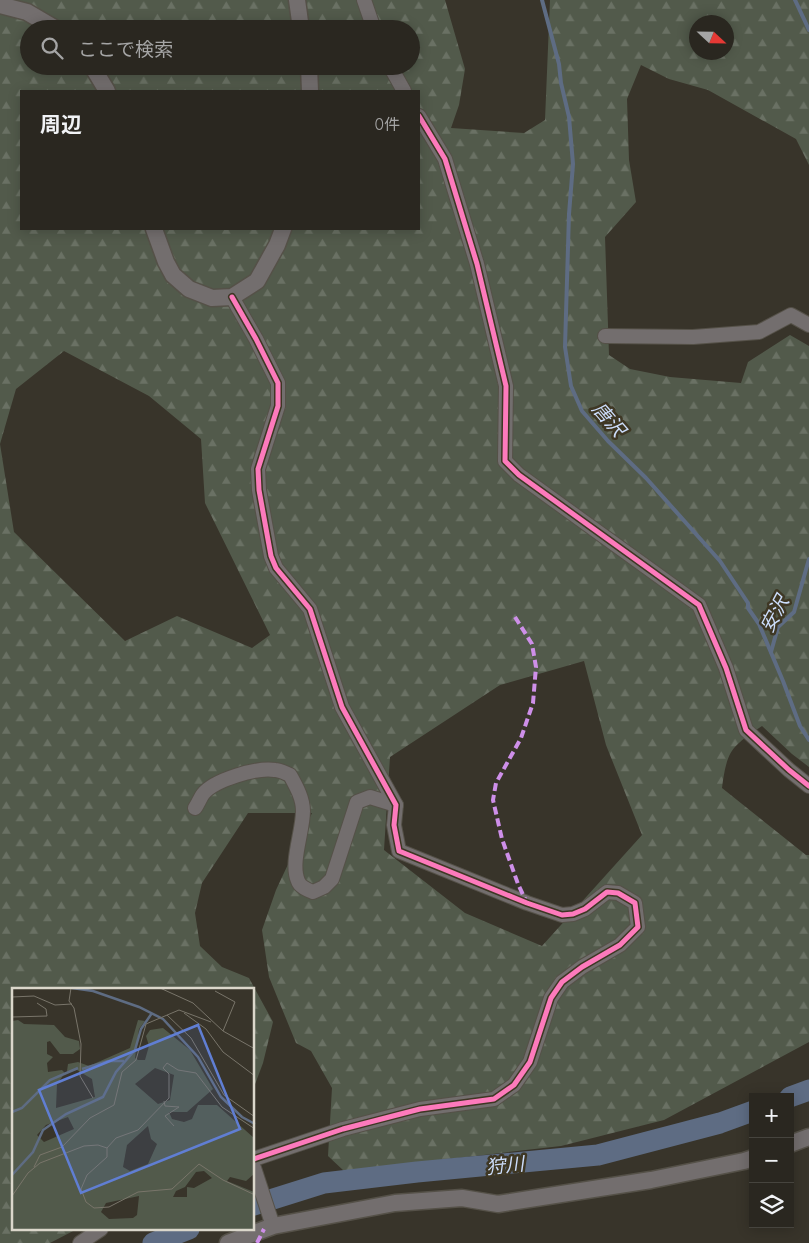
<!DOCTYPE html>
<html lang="ja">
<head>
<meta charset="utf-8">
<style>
	body { margin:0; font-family:Quicksand,"Noto Sans JP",sans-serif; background:#322f29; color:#f1f3f6 }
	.controls { position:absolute; right:15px; bottom:15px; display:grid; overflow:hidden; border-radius:0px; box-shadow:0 2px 12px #0003 }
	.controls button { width:45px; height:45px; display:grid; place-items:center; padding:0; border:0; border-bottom:1px solid #46443e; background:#2a2720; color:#f1f3f6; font:25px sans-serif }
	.compass { position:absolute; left:689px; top:15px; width:45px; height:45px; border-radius:50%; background:#2a2720; box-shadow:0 2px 12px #0003; rotate:112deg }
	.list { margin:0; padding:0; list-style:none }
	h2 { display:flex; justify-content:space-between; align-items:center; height:65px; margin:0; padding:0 20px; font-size:21px }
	h2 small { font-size:16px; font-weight:400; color:#a5a5a5 }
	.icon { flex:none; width:28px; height:28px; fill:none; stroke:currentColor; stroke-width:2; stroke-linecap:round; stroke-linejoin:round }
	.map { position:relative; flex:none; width:809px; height:1243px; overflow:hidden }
	.search { position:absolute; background:#2a2720; box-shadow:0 2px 12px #0003; left:20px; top:20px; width:400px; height:55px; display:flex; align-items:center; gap:12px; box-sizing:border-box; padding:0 18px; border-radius:28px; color:#a5a5a5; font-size:19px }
	.panel { position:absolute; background:#2a2720; box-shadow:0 2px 12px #0003; left:20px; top:90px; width:400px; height:140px; border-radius:0px }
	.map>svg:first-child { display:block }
</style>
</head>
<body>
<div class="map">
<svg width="809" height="1243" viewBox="0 0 809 1243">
	<defs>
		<pattern id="forest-firs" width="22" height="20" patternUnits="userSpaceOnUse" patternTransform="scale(1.25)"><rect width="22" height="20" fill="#525a4b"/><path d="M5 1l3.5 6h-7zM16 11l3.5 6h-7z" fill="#6a7164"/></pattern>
	</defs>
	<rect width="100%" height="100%" fill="#38342a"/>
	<!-- forest -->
	<path fill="url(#forest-firs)" fill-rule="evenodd" d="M0,0h445l20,69 -6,36 -8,23 73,5 21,-13 5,-120h259v165l-13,-26 -88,-49 -39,-11 -28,-14 -14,34 2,61 7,42 -31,35 4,118 21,14 40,8 71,6 7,-21 42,-27 19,11v421l-17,-13 -30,-28c-31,21 -35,24 -40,62l84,67h3v187l-145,78 -103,26 -217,25 -16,-15 4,-68 -21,-37 -15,-8 -27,-66 -7,-47 14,-40 36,-77h-64l-46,70 -7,30 5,33 22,21 27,11 24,44 -10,41 -9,24v-98h-240v240h63l-27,14h-50zM696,22h30v30h-30zM29,29h382v37h-382zM21,91h398v138h-398zM64,351l85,45 52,43 4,64 65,132 -18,13 -75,-32 -52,25 -111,-109 -14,-88 16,-55zM584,661l22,84 36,90 -100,111 -77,-33 -81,-63 6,-93 110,-72z"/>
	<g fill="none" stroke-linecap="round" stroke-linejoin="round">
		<!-- stream -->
		<g stroke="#5e6c83" stroke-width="4">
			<polyline points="542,0 559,64 561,83 569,117 573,164 569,214 565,347 571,386 582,411 608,441 646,478 720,561 748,603 748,608 759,624 783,681 800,726 809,740"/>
			<polyline points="795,0 809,30"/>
			<polyline points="771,652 778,627 794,612 809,559"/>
		</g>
		<!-- river -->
		<g stroke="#5e6c83" stroke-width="21">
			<polyline points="790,1097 809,1090"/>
			<polyline points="254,1205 324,1183 417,1172 598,1155 720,1123 753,1111"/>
			<polyline points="153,1243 189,1229"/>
		</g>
		<defs>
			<g id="minor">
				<polyline points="364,0 374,29"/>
				<polyline points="390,66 404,91"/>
				<polyline points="419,116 445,159 477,264 506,386 505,461 519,475 699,605 726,668 746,730 789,770 809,786"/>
				<polyline points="232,297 256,339 278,383 278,406 258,469 259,490 271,556 276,568 310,609 342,707 396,805 394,825 399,851 527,903 562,915 573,914 585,909 607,892 618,893 635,903 638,927 620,945 582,967 562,982 551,998 530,1062 514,1085 494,1099 420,1109 343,1129 254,1159"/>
				<polyline points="605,336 693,337 759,332 791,315 809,325"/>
				<path d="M195,808c3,-4 5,-10 8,-14 11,-14 54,-27 72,-24 5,0 10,3 15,5 6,11 13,23 13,36 0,21 -13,52 -5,70 2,6 10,9 15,11l11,-5 8,-8 25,-77 13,-5 26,8"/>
				<polyline points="254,1168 273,1226"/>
				<polyline points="80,1243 101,1229"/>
			</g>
			<g id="tertiary">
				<polyline points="297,0 301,29"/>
				<polyline points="0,5 27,12 56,29"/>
				<polyline points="92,66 107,91"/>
				<polyline points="309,66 310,91"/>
				<polyline points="154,229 166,262 173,275 189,289 212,298 232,297 257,281 277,245 283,229"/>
				<polyline points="790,1144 809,1137"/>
				<polyline points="228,1243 273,1226 395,1203 462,1198 498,1204 651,1180 744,1161 753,1158"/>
			</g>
		</defs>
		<!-- minor casing -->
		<use href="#minor" stroke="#555148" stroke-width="16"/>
		<!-- tertiary casing -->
		<use href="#tertiary" stroke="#555148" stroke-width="19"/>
		<!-- minor -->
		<use href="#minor" stroke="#736e6e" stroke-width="14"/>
		<!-- tertiary -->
		<use href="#tertiary" stroke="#736e6e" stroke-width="16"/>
		<!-- quiet -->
		<g stroke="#ce8fe9" stroke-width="4" stroke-dasharray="8 4" stroke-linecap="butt">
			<polyline points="515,617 532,644 536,667 533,703 521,738 496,783 493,800 502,839 518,884 527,903"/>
			<polyline points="257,1243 264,1229"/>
		</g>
		<defs>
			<g id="cycleway">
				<polyline points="419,116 445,159 477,264 506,386 505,461 519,475 699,605 726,668 746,730 789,770 809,786"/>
				<polyline points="232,297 256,339 278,383 278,406 258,469 259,490 271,556 276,568 310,609 342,707 396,805 394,825 399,851 527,903 562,915 573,914 585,909 607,892 618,893 635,903 638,927 620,945 582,967 562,982 551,998 530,1062 514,1085 494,1099 420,1109 343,1129 254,1159"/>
			</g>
		</defs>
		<!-- cycleway casing -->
		<use href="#cycleway" stroke="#3e3724" stroke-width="8"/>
		<!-- cycleway -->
		<use href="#cycleway" stroke="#fd7abc" stroke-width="5"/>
	</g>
	<g text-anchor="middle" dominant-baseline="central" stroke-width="5" stroke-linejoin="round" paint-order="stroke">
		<!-- water labels -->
		<g font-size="19" font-style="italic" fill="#ccddfb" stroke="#3e3724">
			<text transform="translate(609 419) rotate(49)">唐沢</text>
			<text transform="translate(774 614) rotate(-62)">安沢</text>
			<text transform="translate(505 1165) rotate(-6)">狩川</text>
		</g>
	</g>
	<!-- overview -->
	<g transform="translate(12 988)">
		<rect width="242" height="242" fill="#38342a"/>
		<path d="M6,32l6,4 30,1 11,12 14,4 1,8 -7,5h-13l-10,-13 -3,1v12l6,3 -6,6 1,9 14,-2 3,3 -8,11 -1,24 39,-11 -3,-18 -15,-9 -10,1 1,-7 10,-2 11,4 41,-18 8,-28 7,1 -6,8 -4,29 3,2h7l4,-14 -3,-10 4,-6 13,-2 27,22 23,39 -26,23h-18l3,7 12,3 8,-3 6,-14h19l37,33v36l-8,7 -16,-4 -3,4 27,11v38h-242v-209zM143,80l19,7 -4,25 -12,4 -23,-20zM56,129l6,12 -30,13 -7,-7 9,-10zM136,138l3,13 6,5 -9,20 -18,7 -7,-4 4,-22zM192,183l8,7 -18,10 -7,-1v10h-14l3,-6 9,-4 11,-15zM127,208l-2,19 -4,3 -24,1 -8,-7 5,-9z" fill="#525a4b" fill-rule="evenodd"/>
		<path fill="none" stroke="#5e6c83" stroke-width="2.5" d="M60,0l21,3 46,16 24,12 35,38 23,40 21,20 13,7M70,81l26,-8h16M0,124l10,-4 28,-28 28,-12M0,187l21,-23 10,-22 23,-16 37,-17 13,-25 19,-22 6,-21 11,-16"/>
		<path fill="none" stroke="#79756a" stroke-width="1" d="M59,0l-2,13 5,7 7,36 -1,32 13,22M148,0l33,15 30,28 32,18M203,3l20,11 -12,29M0,9l22,-1 21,9 17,-1M172,25l22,16 17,23 32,24M155,27l24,23 33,57 31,22M0,29l35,-1 -1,-7 -9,-6M152,113l1,5 14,1 -14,9 9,10M95,160l9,-10 22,-8 31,-32v-24l-6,-6 4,-5 11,7 18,3 26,34 33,22M22,179l6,-12 22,-8 28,-29 24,-13 8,-33 14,-12 10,-36 33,-14 32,12M0,208l16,-23 12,-10 44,-17 14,-1 9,3v9l-20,18 -6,14 5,13 8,6 15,-1 29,-15 34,-3 27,-25 24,16 32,15"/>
		<path fill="#607ed3" fill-opacity="0.15" stroke="#607ed3" stroke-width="2.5" d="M186,37l42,104 -159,64 -42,-103z"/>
		<rect width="242" height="242" fill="none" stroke="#dbd7cb" stroke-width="2.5"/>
	</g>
</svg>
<div class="controls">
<button>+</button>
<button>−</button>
<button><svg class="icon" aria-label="layers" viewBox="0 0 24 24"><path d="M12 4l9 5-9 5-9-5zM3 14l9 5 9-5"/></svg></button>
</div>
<svg class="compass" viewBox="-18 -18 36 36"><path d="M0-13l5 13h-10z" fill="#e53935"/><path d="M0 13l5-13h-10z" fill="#a5a5a5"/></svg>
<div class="search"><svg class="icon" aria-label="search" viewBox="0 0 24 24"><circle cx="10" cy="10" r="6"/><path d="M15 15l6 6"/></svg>ここで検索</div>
<section class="panel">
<h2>周辺<small>0件</small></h2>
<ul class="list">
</ul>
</section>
</div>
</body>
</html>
